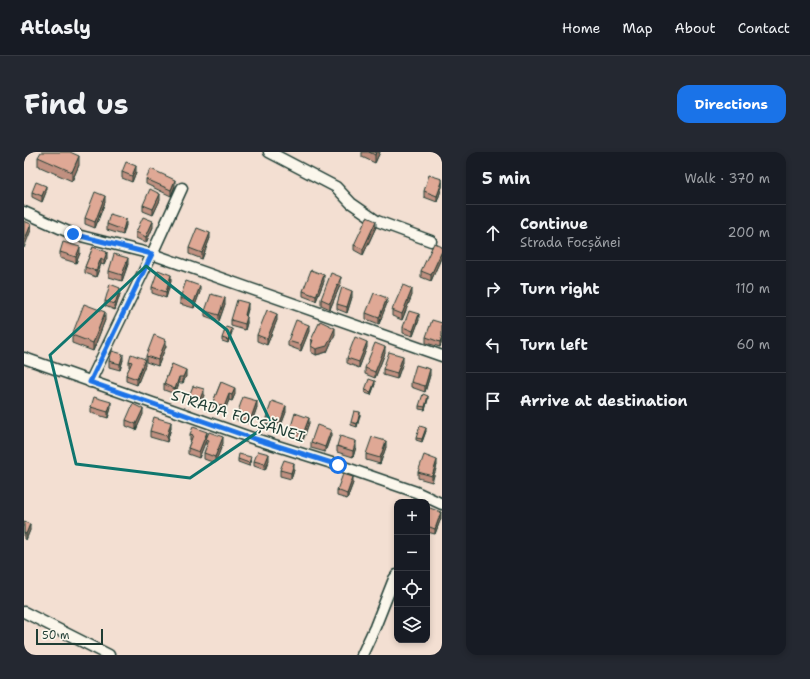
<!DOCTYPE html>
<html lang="en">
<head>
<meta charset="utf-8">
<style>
	body { margin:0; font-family:"Shantell Sans",sans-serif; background:#242831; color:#f1f3f6 }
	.controls { position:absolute; right:12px; bottom:12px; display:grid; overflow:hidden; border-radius:8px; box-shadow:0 2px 6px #0003 }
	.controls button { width:36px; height:36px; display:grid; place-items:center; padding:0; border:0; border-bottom:1px solid #363941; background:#171b24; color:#f1f3f6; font:20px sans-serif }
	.scale { position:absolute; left:12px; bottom:10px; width:67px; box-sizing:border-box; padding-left:4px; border:2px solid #1f3d34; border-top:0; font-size:11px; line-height:14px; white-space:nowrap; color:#1f3d34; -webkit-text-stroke:3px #fbf7ec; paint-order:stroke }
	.stop { position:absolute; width:12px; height:12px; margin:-9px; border:3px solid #1a73e8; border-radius:50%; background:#fff }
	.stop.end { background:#1a73e8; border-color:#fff; box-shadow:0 1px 4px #0008 }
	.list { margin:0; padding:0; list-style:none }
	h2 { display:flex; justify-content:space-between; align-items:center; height:52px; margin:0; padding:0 16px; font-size:17px }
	h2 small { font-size:13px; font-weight:400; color:#9ea1a6 }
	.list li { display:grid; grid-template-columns:26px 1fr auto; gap:12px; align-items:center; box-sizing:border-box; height:56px; padding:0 16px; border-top:1px solid #363941 }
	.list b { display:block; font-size:15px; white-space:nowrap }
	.list p { margin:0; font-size:13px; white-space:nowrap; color:#9ea1a6 }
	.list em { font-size:13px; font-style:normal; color:#9ea1a6 }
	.icon { flex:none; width:22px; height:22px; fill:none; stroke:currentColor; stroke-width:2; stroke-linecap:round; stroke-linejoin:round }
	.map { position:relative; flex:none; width:418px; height:503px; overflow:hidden; border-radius:12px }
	header { display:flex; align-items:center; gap:24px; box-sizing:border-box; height:56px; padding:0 20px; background:#171b24; border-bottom:1px solid #363941 }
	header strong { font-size:19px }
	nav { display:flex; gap:22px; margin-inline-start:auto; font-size:14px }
	.intro { display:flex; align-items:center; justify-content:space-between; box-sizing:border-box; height:96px; padding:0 24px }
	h1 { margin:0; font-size:28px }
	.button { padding:10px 18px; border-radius:12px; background:#1a73e8; color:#fff; font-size:14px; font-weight:700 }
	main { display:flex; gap:24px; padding:0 24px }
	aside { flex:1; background:#171b24; border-radius:12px; box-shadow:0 2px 6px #0003 }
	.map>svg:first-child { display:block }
</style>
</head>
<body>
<header>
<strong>Atlasly</strong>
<nav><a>Home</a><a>Map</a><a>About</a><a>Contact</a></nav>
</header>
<div class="intro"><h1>Find us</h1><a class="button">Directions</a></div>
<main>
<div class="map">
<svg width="418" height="503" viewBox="0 0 418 503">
	<rect width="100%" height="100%" fill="#f3dfd2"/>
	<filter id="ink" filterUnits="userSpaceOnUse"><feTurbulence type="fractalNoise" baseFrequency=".025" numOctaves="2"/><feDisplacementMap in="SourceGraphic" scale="8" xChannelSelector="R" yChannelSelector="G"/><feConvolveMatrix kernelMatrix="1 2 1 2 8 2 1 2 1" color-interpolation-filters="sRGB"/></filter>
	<g filter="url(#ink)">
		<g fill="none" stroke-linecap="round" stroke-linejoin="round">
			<defs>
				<g id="minor">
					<polyline points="245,0 312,35 327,51 353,69 407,89"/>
					<polyline points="0,60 49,82 128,102 418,204"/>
					<polyline points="0,206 228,286 314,313 392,340 418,352"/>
					<polyline points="66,230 128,102 158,36"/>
					<polyline points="0,460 85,503"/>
					<polyline points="338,503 351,475 370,427 373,423"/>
				</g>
			</defs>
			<!-- minor casing -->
			<use href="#minor" stroke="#1f3d34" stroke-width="13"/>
			<!-- minor -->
			<use href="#minor" stroke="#fbf7ec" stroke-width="10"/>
		</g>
		<!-- wall -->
		<g fill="#c09080" stroke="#1f3d34">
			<polygon points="338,0 356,0 351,11 338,5"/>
			<polygon points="14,5 55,13 48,29 14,14"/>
			<polygon points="98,20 112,20 108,30 98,26"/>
			<polygon points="122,27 151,34 147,44 122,32"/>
			<polygon points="418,27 418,35 413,50 400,45 400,39"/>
			<polygon points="8,40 22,40 18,50 8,45"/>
			<polygon points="136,48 129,63 119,59 119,53"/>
			<polygon points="81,50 71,76 61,72 61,66"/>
			<polygon points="83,72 102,73 99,83 83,78"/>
			<polygon points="129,75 122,91 112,86 112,80"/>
			<polygon points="352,75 339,103 330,98 330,93"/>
			<polygon points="186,86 178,107 165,102 165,96"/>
			<polygon points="69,95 83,106 80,113 77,112 72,125 61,121 61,115"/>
			<polygon points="418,95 418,104 407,129 397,125 397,119"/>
			<polygon points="36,100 56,101 52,111 36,106"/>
			<polygon points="104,112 98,129 85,125 85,119"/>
			<polygon points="147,129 142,146 128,141 128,135"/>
			<polygon points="300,129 292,149 279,144 279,139"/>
			<polygon points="317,131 306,157 297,153 297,147"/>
			<polygon points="176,140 170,156 156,152 156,146"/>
			<polygon points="96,142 91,158 81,154 81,149"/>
			<polygon points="388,143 378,168 368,164 368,158"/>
			<polygon points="328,145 323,161 313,157 313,152"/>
			<polygon points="363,151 355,172 342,167 342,161"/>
			<polygon points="201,152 195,169 181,164 181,159"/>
			<polygon points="224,157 222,164 223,171 221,178 207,174 207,168"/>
			<polygon points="81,168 69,199 48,191 48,183"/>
			<polygon points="253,168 243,193 233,189 233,183"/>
			<polygon points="395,168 389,184 379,181 379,175"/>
			<polygon points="418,171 418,190 416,195 402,191 402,185"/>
			<polygon points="285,179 277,199 264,194 264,189"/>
			<polygon points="208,180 204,191 198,189 198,186"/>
			<polygon points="311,182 303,200 292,203 287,200 287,188"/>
			<polygon points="142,194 134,214 122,210 122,204"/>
			<polygon points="343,195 335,216 323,211 323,206"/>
			<polygon points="361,201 351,226 341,222 341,216"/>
			<polygon points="99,208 96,218 85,215 85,209"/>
			<polygon points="105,209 121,213 113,233 102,229 102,223 106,215 105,215"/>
			<polygon points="379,210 373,227 359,223 359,217"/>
			<polygon points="148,212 162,224 159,231 155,231 151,242 140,238 140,232"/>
			<polygon points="406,223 401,240 387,235 387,230"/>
			<polygon points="197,230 211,242 208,249 205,248 200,260 189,256 189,250"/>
			<polygon points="351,232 347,243 341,241 341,238"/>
			<polygon points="180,243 176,253 165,250 165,244"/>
			<polygon points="404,247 401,258 395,257 395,254"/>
			<polygon points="67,255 87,256 84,266 67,261"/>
			<polygon points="233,255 227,272 213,268 213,262"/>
			<polygon points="262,260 256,276 242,272 242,266"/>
			<polygon points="119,262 112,278 102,274 102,268"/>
			<polygon points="336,263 333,275 327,273 327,270"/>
			<polygon points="285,271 279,288 266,284 266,278"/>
			<polygon points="147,276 143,290 126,285 126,279"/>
			<polygon points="402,279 398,290 392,288 392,286"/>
			<polygon points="166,282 183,286 199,291 191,311 180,307 180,301 183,293 182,293 182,288 175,306 164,302 164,296 167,288 166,288"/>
			<polygon points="307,283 301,300 287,296 287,290"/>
			<polygon points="313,294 332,295 329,305 313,300"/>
			<polygon points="362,295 356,312 342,308 342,302"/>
			<polygon points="214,307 227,308 225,314 214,310"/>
			<polygon points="245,308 241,318 230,314 230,309"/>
			<polygon points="413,313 408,330 394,326 394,320"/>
			<polygon points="270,317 267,327 256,324 256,318"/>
			<polygon points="329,331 323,347 313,344 313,338"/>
			<polygon points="403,356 417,366 411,382 403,380"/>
			<polygon points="0,370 6,378 2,388 0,387"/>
		</g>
		<!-- shaded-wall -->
		<g fill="#9c7668" stroke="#1f3d34">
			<polygon points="352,0 356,0 351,11 351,3"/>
			<polygon points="55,4 55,13 48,29 48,20"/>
			<polygon points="112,14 112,20 108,30 108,24"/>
			<polygon points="151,28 151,34 147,44 147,38"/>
			<polygon points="418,30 418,35 413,50 413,44"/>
			<polygon points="22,34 22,40 18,50 18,44"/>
			<polygon points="136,42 136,48 129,63 129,57"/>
			<polygon points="81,44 81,50 71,76 71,70"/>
			<polygon points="102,67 102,73 99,83 99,78"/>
			<polygon points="129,69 129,75 122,91 122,85"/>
			<polygon points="352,69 352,75 339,103 339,97"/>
			<polygon points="7,72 7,78 0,96 0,90"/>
			<polygon points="186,81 186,86 178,107 178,101"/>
			<polygon points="56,95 56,101 52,111 52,105"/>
			<polygon points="418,99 418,104 407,129 407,123"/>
			<polygon points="83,100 83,106 80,113 80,108"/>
			<polygon points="77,106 77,112 72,125 72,119"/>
			<polygon points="104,106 104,112 98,129 98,123"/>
			<polygon points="147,123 147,129 142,146 142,140"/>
			<polygon points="300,123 300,129 292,149 292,144"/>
			<polygon points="317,125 317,131 306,157 306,151"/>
			<polygon points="176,134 176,140 170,156 170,150"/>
			<polygon points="96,136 96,142 91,158 91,152"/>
			<polygon points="388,137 388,143 378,168 378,162"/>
			<polygon points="328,139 328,145 323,161 323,155"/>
			<polygon points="201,146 201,152 195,169 195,163"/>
			<polygon points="363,146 363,151 355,172 355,166"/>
			<polygon points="224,151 224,157 221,169 221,163"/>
			<polygon points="81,160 81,168 69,199 69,191"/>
			<polygon points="253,162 253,168 243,193 243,187"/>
			<polygon points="395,162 395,168 389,184 389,179"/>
			<polygon points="223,165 223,171 221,178 221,172"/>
			<polygon points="285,173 285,179 277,199 277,193"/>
			<polygon points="311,176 311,182 303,200 292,203 292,197"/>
			<polygon points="208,177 208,180 204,191 204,188"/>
			<polygon points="418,184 418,190 416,195 416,190"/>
			<polygon points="142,188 142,194 134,214 134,208"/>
			<polygon points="343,190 343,195 335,216 335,210"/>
			<polygon points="361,195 361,201 351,226 351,220"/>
			<polygon points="99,202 99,208 96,218 96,212"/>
			<polygon points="379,204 379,210 373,227 373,221"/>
			<polygon points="121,207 121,213 113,233 113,227"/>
			<polygon points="406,217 406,223 401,240 401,234"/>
			<polygon points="162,218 162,224 159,231 159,225"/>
			<polygon points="155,225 155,231 151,242 151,237"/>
			<polygon points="351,229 351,232 347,243 347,240"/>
			<polygon points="211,236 211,242 208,249 208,243"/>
			<polygon points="180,237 180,243 176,253 176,247"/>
			<polygon points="205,242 205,248 200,260 200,255"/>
			<polygon points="404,244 404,247 401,258 401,255"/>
			<polygon points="233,249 233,255 227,272 227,266"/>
			<polygon points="87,250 87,256 84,266 84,260"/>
			<polygon points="262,254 262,260 256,276 256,271"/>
			<polygon points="119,257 119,262 112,278 112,272"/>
			<polygon points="336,260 336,263 333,275 333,272"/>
			<polygon points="285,266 285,271 279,288 279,282"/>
			<polygon points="147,270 147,276 143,290 143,284"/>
			<polygon points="402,276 402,279 398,290 398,287"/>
			<polygon points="307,278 307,283 301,300 301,295"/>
			<polygon points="183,280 183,286 175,306 175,300"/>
			<polygon points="199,285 199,291 191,311 191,305"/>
			<polygon points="332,289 332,295 329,305 329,299"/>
			<polygon points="362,289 362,295 356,312 356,306"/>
			<polygon points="245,302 245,308 241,318 241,312"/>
			<polygon points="413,308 413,313 408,330 408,324"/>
			<polygon points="270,311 270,317 267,327 267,321"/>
			<polygon points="329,325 329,331 323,347 323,342"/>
			<polygon points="417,360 417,366 411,382 411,377"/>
			<polygon points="6,372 6,378 2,388 2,382"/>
		</g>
		<!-- building -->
		<g fill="#dfa895" stroke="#1f3d34">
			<polygon points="17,0 46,0 55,4 48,20 14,5"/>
			<polygon points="345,0 352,0 351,3"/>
			<polygon points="102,10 112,14 108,24 98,20"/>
			<polygon points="127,17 151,28 147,38 122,27"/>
			<polygon points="405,23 418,27 418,30 413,44 400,39"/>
			<polygon points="12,30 22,34 18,44 8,40"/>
			<polygon points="126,37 136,42 129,57 119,53"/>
			<polygon points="71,40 81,44 71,70 61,66"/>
			<polygon points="86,62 102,67 99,78 83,72"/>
			<polygon points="119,65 129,69 122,85 112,80"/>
			<polygon points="343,65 352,69 339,97 330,93"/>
			<polygon points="0,69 7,72 0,90"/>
			<polygon points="173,76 186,81 178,101 165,96"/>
			<polygon points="39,90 56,95 52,105 36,100"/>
			<polygon points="410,91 418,95 418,99 407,123 397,119"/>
			<polygon points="69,95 83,100 80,108 77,106 72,119 61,115"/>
			<polygon points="90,102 104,106 98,123 85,119"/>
			<polygon points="134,118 147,123 142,140 128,135"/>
			<polygon points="287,118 300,123 292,144 279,139"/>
			<polygon points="307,121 317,125 306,151 297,147"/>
			<polygon points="162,129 176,134 170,150 156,146"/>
			<polygon points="86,132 96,136 91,152 81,149"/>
			<polygon points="379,133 388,137 378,162 368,158"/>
			<polygon points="318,135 328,139 323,155 313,152"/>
			<polygon points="350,141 363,146 355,166 342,161"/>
			<polygon points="187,142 201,146 195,163 181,159"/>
			<polygon points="213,148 224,151 221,163 223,165 221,172 207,168"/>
			<polygon points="60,152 81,160 69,191 48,183"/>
			<polygon points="243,158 253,162 243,187 233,183"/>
			<polygon points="385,159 395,162 389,179 379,175"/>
			<polygon points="272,168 285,173 277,193 264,189"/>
			<polygon points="408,168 418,171 418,184 416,190 402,185"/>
			<polygon points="296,169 311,176 303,194 292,197 287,194 289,188 287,188"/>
			<polygon points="202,175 208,177 204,188 198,186"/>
			<polygon points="130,183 142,188 134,208 122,204"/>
			<polygon points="331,185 343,190 335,210 323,206"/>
			<polygon points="351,191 361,195 351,220 341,216"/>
			<polygon points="88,199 99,202 96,212 85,209"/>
			<polygon points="365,200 379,204 373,221 359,217"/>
			<polygon points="107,202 121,207 113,227 102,223 108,210 105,209"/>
			<polygon points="148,212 162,218 159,225 155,225 151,237 140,232"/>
			<polygon points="392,213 406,217 401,234 387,230"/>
			<polygon points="345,227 351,229 347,240 341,238"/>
			<polygon points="197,230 211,236 208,243 205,242 200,255 189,250"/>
			<polygon points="169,234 180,237 176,247 165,244"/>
			<polygon points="399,242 404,244 401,255 395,254"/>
			<polygon points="70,245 87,250 84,260 67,255"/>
			<polygon points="219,245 233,249 227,266 213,262"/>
			<polygon points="248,249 262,254 256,271 242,266"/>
			<polygon points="109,252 119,257 112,272 102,268"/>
			<polygon points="330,259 336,260 333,272 327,270"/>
			<polygon points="271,261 285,266 279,282 266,278"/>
			<polygon points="130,265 147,270 143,284 126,279"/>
			<polygon points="293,273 307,278 301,295 287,290"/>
			<polygon points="396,274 402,276 398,287 392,286"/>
			<polygon points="169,275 183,280 175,300 164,296 169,283 166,282"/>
			<polygon points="185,280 199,285 191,305 180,301 185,288 182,287"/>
			<polygon points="316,284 332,289 329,299 313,294"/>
			<polygon points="348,285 362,289 356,306 342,302"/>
			<polygon points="234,299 245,302 241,312 230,309"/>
			<polygon points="215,302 227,305 225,311 214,307"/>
			<polygon points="400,303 413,308 408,324 394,320"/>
			<polygon points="260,308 270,311 267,321 256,318"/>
			<polygon points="319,322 329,325 323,342 313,338"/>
			<polygon points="403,355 417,360 411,377 403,374"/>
			<polygon points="0,370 6,372 2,382 0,381"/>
		</g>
	</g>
	<g fill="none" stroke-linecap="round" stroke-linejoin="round" filter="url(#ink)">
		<!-- route -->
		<polyline stroke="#1a73e8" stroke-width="5" points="49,82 128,102 66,230 228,286 314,313"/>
	</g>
	<!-- marked area -->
	<path fill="none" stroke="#0f766e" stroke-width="3" stroke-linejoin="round" d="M122,114l81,64 44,93 -81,55 -114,-14 -26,-109z"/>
	<g text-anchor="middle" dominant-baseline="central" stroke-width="3.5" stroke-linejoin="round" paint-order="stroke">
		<!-- street labels -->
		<g font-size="15" fill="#1f3d34" stroke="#fbf7ec">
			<text transform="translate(214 264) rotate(18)">STRADA FOCȘĂNEI</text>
		</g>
	</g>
</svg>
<div class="controls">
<button>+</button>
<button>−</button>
<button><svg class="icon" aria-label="locate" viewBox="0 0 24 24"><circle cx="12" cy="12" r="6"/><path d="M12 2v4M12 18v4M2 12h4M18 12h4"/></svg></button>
<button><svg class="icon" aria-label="layers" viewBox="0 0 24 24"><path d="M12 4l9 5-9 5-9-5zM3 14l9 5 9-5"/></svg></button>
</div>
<div class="scale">50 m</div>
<div class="stop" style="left:314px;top:313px"></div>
<div class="stop end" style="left:49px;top:82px"></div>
</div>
<aside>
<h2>5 min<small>Walk · 370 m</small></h2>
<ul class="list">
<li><svg class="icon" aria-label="ahead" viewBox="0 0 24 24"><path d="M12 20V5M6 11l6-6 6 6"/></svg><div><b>Continue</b><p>Strada Focșănei</p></div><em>200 m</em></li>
<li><svg class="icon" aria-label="right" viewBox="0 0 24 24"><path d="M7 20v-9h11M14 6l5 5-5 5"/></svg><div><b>Turn right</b></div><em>110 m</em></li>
<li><svg class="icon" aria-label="left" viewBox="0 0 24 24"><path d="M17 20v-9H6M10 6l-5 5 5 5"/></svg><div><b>Turn left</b></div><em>60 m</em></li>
<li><svg class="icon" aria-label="arrive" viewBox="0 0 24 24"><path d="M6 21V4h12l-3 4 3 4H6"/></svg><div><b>Arrive at destination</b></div></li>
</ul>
</aside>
</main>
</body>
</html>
